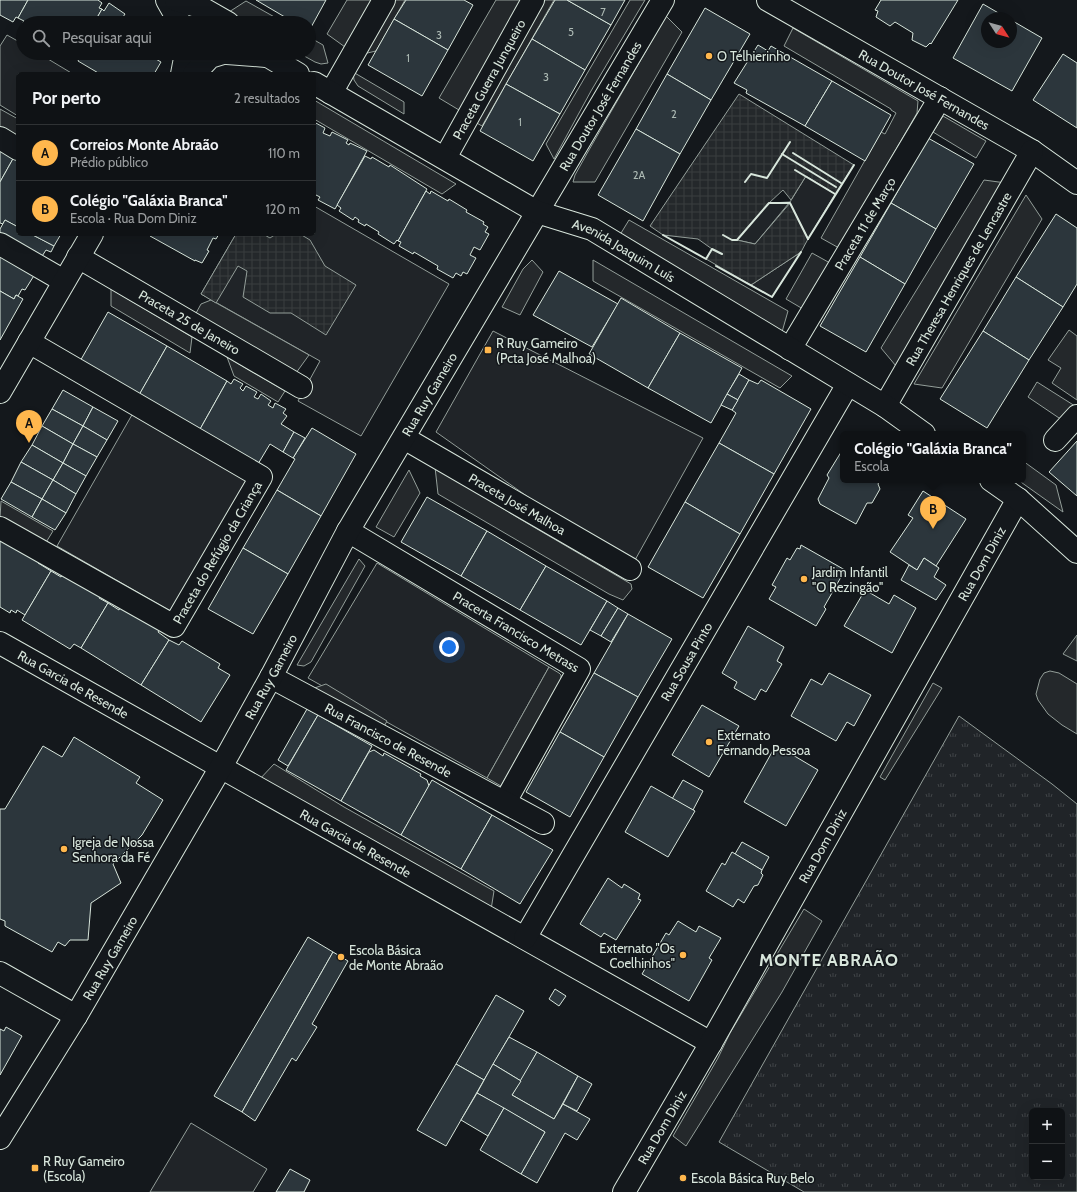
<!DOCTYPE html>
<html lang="pt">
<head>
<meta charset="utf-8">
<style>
	body { margin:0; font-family:Cabin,sans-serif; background:#181b1e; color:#f1f3f6 }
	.controls { position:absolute; right:12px; bottom:12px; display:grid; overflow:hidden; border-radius:6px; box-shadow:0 4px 16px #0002 }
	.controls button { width:36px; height:36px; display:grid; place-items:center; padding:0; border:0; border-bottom:1px solid #2f3234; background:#0f1215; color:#f1f3f6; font:20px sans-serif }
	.compass { position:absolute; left:981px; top:12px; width:36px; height:36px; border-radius:50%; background:#0f1215; box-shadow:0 4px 16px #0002; rotate:126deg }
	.you { position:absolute; left:449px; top:647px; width:14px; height:14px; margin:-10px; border:3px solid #fff; border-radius:50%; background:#1a73e8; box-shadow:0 0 0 6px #1a73e833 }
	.badge { display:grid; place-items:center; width:26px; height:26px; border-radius:50%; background:#ffb74d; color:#111; font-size:13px; font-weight:700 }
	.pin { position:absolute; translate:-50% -33px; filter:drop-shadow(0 1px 2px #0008) }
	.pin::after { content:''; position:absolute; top:21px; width:14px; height:12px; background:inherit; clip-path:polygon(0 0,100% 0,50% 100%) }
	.popup { position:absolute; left:840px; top:431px; width:186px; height:52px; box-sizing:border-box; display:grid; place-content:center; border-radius:6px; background:#0f1215; filter:drop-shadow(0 1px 3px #0005); font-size:13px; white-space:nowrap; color:#9b9ea0 }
	.popup b { font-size:15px; color:#f1f3f6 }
	.popup::after { content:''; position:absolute; left:50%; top:100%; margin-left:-8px; border:8px solid transparent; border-top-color:#0f1215 }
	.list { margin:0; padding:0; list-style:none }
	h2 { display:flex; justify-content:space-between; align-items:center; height:52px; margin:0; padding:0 16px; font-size:17px }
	h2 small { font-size:13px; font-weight:400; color:#9b9ea0 }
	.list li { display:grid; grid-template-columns:26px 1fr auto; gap:12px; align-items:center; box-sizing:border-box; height:56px; padding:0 16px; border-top:1px solid #2f3234 }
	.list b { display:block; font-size:15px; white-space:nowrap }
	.list p { margin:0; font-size:13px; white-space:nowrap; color:#9b9ea0 }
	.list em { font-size:13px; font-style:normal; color:#9b9ea0 }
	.icon { flex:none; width:22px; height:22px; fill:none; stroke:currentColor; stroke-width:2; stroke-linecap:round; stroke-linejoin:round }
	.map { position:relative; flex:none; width:1077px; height:1192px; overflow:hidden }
	.search { position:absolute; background:#0f1215; box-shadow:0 4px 16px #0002; left:16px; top:16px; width:300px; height:44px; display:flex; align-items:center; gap:10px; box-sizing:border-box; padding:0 14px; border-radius:22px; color:#9b9ea0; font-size:15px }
	.panel { position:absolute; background:#0f1215; box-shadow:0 4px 16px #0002; left:16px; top:72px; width:300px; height:164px; border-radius:6px }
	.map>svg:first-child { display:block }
</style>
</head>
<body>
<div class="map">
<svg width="1077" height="1192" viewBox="0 0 1077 1192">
	<defs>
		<pattern id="grass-tufts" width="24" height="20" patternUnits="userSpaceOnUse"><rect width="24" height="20" fill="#202428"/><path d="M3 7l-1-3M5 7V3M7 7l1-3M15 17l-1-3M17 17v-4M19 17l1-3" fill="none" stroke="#404447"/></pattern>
		<pattern id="plaza-grid" width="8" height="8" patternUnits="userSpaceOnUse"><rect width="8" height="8" fill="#24282b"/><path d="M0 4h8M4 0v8" fill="none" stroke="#393d3f"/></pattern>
	</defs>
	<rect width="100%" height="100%" fill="#14181c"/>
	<!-- grass -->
	<path fill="url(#grass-tufts)" stroke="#939e99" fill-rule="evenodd" d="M959,716l93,68 25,20v388h-273l-85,-50zM1032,1111h30v66h-30z"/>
	<!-- garden -->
	<g fill="#202428" stroke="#939e99">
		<polygon points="7,35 23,44 23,53 38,53 73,74 18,74 18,116 0,105 0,46"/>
		<polygon points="806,176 835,194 808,239 789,203 755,244 737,240 769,203 790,202"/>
		<polygon points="314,206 449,284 361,436 298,401 320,361 201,294 236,234 314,234"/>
		<polygon points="801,252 772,297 751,285"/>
		<polygon points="493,331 703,438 630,569 436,432"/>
		<polygon points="133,413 248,479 172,612 57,546"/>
		<polygon points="377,563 549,667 487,778 308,678"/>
		<polygon points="191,1123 267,1169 253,1192 150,1192"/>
	</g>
	<!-- parking -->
	<g fill="#24282b" stroke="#939e99">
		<polygon points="347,0 372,0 345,47 327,34"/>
		<polygon points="394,0 405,0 376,51 363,54"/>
		<polygon points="496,0 523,0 459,110 439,98"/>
		<polygon points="545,0 554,0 482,126 475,122"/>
		<polygon points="630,0 645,0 591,91 554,159 546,144"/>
		<polygon points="246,1 278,19 276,23 248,23 229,12"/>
		<polygon points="666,16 682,32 595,182 573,182 575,175 589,150"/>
		<polygon points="793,28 918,101 917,113 839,248 821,238 881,132 885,134 896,113 891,110 891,109 784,46"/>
		<polygon points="309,37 323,45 328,63 321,64 315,62 299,53 309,53"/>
		<polygon points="353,72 404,102 404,114 358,86 354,80"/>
		<polygon points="314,100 456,184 442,194 314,119"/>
		<polygon points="0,109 18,119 18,140 0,130"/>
		<polygon points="943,116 986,141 976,158 933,132"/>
		<polygon points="984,180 1006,183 896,366 881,348"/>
		<polygon points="1026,195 1042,219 942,388 914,384"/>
		<polygon points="629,220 788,311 782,332 618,238"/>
		<polygon points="812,253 830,263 803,309 786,299"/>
		<polygon points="532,260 543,272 520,315 502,307 523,269"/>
		<polygon points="593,260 792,376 780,388 593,281"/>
		<polygon points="111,289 192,337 190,353 111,306"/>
		<polygon points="211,300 309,355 296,373 195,315 201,304"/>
		<polygon points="1069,330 1077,336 1077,400 1052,383 1061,368 1048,360"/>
		<polygon points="227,357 285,391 278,402 234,376"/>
		<polygon points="1037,382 1075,406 1062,420 1028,397"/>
		<polygon points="1023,461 1056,485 1063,512 1018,480 1023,480"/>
		<polygon points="435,467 520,519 631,584 632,589 623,600 609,594 438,494"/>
		<polygon points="409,470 420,493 394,537 376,527"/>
		<polygon points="1,501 53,531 45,544 0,518"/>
		<polygon points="359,559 365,566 311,662 304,666 297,665"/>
		<polygon points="1077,635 1077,661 1063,654"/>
		<polygon points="549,667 559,673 561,675 561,679 501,786 487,778"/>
		<polygon points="1050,671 1059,673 1077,684 1077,734 1062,725 1048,714 1038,700 1036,694 1040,679 1044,673"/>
		<polygon points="933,683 942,688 885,780 880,777"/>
		<polygon points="326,684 387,721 380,734 306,691"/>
		<polygon points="274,764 344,807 494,891 490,916 258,781"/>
		<polygon points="804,909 822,921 782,992 686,1146 673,1136 718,1058 730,1033"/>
	</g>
	<!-- plaza -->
	<g fill="url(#plaza-grid)" stroke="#939e99">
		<polygon points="739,94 854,165 835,194 806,176 791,200 783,190 769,203 737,240 755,244 790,203 808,239 801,252 751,285 706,259 712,249 698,239 663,235 650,226"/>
		<polygon points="236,234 263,234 270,238 276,234 300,234 310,240 325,266 356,285 326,335 291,313 270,313 243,297 247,271 238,266 216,303 201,294"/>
	</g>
	<!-- building -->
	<g fill="#2c363c" stroke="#d8e6dc">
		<polygon points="0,0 28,0 18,18 16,17 13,22 0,15"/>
		<polygon points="28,0 98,0 102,3 99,8 102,9 94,23 23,23 23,30 20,28 24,21 18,18"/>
		<polygon points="256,0 326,0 309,31 309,23 295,23"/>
		<polygon points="406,0 464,0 473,5 448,50 394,19"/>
		<polygon points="555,0 567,0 611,25 585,70 532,39"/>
		<polygon points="567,0 625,0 611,25"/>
		<polygon points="881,0 958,0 931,44 930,43 926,47 912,40 913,33 895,22 890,26 876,17 878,11 875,10"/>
		<polygon points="109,3 125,14 121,20 126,23 94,23 102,9 104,11"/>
		<polygon points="983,4 1007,18 987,18 987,42 1011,42 1011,20 1042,38 1012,91 953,58"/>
		<polygon points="705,8 750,34 711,100 667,74"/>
		<polygon points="394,19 448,50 422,96 368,65"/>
		<polygon points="532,39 585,70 560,114 506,84"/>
		<polygon points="758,45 768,51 771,46 832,81 805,126 746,93 747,90 734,83"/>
		<polygon points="78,53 157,53 154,58 161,62 154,74 100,74 78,61 81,55"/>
		<polygon points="1063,54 1077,63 1077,128 1033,100"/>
		<polygon points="667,74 711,100 680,154 636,129"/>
		<polygon points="832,81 891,115 865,161 805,126"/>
		<polygon points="506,84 560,114 533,161 480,131"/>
		<polygon points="314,122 325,128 323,133 330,136 332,132 348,140 346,143 349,145 350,143 367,151 335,209 318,200 320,197 314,194"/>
		<polygon points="636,129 680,154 643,221 598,195"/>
		<polygon points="928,138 974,164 936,229 891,203"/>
		<polygon points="0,150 14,157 0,182"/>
		<polygon points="365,156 371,159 372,157 389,167 390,165 427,189 398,241 397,240 394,244 378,234 379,232 366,224 365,226 358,222 359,220 355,217 353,220 339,211 341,208 337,205"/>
		<polygon points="14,157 18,160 18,227 5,220 3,224 0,223 0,182"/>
		<polygon points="426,191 430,194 431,191 448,201 449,199 467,210 466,212 484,222 483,224 488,227 485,232 489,234 480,250 474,247 470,255 476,258 467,274 463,272 461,276 456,273 453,278 437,269 438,266 414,252 413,254 399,246 401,242 398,241"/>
		<polygon points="891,203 936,229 905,284 860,257"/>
		<polygon points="1056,214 1077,228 1077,284 1063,307 1016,277"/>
		<polygon points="5,220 18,227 18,234 31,234 54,246 51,252 46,250 37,264 40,266 25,290 22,289 18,296 16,295 14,299 0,291 0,229"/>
		<polygon points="31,234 61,234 54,246"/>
		<polygon points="149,234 219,234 216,239 213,238 207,250 209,251 202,263 195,260 195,261 150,236 151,235"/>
		<polygon points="860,257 905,284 866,352 820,326"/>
		<polygon points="559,271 618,304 592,347 533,315"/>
		<polygon points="1016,277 1063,307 1029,360 983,331"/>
		<polygon points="0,291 14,299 16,295 23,299 0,340"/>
		<polygon points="621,298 680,333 648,388 589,354"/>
		<polygon points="108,312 167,346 138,397 79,363"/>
		<polygon points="983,331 1029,360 987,428 940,399"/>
		<polygon points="680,333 742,368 711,423 648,388"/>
		<polygon points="167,346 227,381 199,431 139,395"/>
		<polygon points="739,374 749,380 738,400 727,394"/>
		<polygon points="234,379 243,384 240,388 243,391 246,386 257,392 254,397 258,399 261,394 271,401 268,405 273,408 275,403 286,409 283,413 287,416 281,424 294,432 283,452 270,444 258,464 199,431 227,381 231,384"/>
		<polygon points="749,380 758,384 761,380 811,409 774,474 719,443 736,413 732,410"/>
		<polygon points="63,390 93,407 83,426 52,409"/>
		<polygon points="727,394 738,400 732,410 721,405"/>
		<polygon points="93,407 118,421 107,440 83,426"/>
		<polygon points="52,409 83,426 73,444 42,426"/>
		<polygon points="42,426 73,444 63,463 32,445"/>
		<polygon points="83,426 107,440 97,457 73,444"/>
		<polygon points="312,428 356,454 321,516 277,490 295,459 293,458"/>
		<polygon points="294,432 305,438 293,458 283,452"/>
		<polygon points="1077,441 1077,496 1049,472"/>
		<polygon points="719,443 774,474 740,534 685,502"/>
		<polygon points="73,444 97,457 86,476 63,463"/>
		<polygon points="32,445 63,463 53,480 21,462"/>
		<polygon points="843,449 843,480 880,480 878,484 880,489 872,503 867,503 856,524 820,504 818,499 829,478 827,475"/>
		<polygon points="21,462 53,480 42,499 11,482"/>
		<polygon points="63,463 86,476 76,494 53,480"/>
		<polygon points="53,480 76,494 66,513 42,499"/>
		<polygon points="11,482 42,499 32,517 1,499"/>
		<polygon points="277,490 321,516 288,574 243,548"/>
		<polygon points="923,491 966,519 936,566 924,558 917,570 890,552 913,518 908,515"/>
		<polygon points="427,497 487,531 461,576 401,542"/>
		<polygon points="42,499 66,513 55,530 32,517"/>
		<polygon points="685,502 740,534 703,598 648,567"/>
		<polygon points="487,531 546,566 520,610 461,576"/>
		<polygon points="3,537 40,559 38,563 51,571 25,615 17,610 16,613 11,610 10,613 0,607 0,542"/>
		<polygon points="801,545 845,570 824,607 826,609 816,626 769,599 776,587 772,585 787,558 790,560 797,548 800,549"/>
		<polygon points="243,548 288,574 253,634 208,609"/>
		<polygon points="924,558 939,568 934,577 946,585 936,600 901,580 909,565 917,570"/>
		<polygon points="546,566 607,601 581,645 520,610"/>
		<polygon points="51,571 61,577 64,572 101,595 99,598 108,603 81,648 74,644 70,649 22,620"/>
		<polygon points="865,590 889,604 894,595 916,608 892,653 844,626"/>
		<polygon points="607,601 618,608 601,636 590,630"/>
		<polygon points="108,603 119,610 121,605 160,629 158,632 169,640 141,685 81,648"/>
		<polygon points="618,608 628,614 611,642 601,636"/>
		<polygon points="628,614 672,639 638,697 594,673"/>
		<polygon points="748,626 784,647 777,661 782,664 766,692 761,689 755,700 734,688 737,682 722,673"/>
		<polygon points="169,640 179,645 182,641 220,664 218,668 230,675 201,722 141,685"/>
		<polygon points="594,673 638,697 604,757 560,732"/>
		<polygon points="829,673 871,695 854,726 847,722 836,741 791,716 811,679 822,685"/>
		<polygon points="702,705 739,726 709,777 672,755"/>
		<polygon points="307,709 318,715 288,766 278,760"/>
		<polygon points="318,715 372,746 341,801 286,770"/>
		<polygon points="560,732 604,757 570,817 526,792"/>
		<polygon points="74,737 140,777 136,783 163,800 142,835 113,864 121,883 91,903 88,940 70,940 65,946 58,942 52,952 5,926 5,921 0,919 0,809 5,809 43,746 62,757"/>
		<polygon points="776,745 818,770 786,826 744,802"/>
		<polygon points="374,750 383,756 384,753 421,774 420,776 427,780 429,786 401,835 341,801 369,752"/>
		<polygon points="432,780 492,815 461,869 401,835"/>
		<polygon points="683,780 703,791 693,810 672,799"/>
		<polygon points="651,786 695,811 668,857 625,832"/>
		<polygon points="492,815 553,850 520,904 461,869"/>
		<polygon points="742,842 769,857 762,870 735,854"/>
		<polygon points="732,852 762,870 761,873 763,875 758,885 754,886 744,903 738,899 733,907 706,891 722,863 725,865"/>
		<polygon points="608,878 622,888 624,884 640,894 638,899 641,900 616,940 604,933 601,937 580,924"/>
		<polygon points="678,921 696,932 699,926 721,938 709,958 712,960 689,1001 642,974 666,933 669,935"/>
		<polygon points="308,937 333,952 242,1112 214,1096"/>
		<polygon points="333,952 348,961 312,1024 317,1027 296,1061 292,1058 255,1121 242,1112"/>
		<polygon points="555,989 566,996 559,1006 549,999"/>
		<polygon points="496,995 524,1011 484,1080 456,1064"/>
		<polygon points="6,1027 22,1036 0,1075 0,1029 4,1031"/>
		<polygon points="509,1037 537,1052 521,1081 493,1064"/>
		<polygon points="537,1052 578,1076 554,1119 512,1095"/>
		<polygon points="456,1064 484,1080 446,1146 417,1130"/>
		<polygon points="493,1064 521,1081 512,1095 554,1119 563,1104 590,1119 577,1140 565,1133 537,1183 521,1174 545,1132 477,1093"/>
		<polygon points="578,1076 592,1084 577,1111 563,1104"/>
		<polygon points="477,1093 504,1108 488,1136 461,1120"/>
		<polygon points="504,1108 545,1132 521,1174 480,1150"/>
		<polygon points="290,1169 310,1180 304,1192 276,1192"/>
	</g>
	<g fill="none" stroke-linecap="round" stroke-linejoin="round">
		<defs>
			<g id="street">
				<path id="s1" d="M768,0l264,151 45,32"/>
				<polyline points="331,93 384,0"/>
				<polyline points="0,138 18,149"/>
				<path id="s2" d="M445,158l88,-158"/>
				<polyline points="0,244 64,281"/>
				<path id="s3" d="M78,257l223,130"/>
				<path id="s4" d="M790,349l150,-251"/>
				<path id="s5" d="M885,406l147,-255"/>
				<path id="s6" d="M404,438l226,131"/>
				<polyline points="1055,440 1077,416"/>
				<path id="s7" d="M0,528l174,98 87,-149 -232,-135"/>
				<path id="s8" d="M348,531l231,138 -74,133"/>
				<path id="s9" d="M0,643l711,400"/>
				<path id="s10" d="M271,677l272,146"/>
				<path id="s11" d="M525,938l323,-554"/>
				<polyline points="0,973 76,1016"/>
				<path id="s12" d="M0,1138l76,-122 145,-249 50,-90 77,-146 315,-531"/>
				<path id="s13" d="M624,1192l87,-149 307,-544"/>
			</g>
			<g id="secondary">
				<polyline points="167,0 180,23"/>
				<polyline points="176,0 200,7 228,23"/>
				<polyline points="227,53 266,56"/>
				<polyline points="263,53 298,74"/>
				<polyline points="182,74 186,53"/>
				<polyline points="194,74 210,57 223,53"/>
				<path id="s14" d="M314,83l223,129 55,17 293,177 39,28"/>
				<polyline points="0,392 92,234"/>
				<polyline points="991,480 1018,499 1077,552"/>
			</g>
		</defs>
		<!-- street casing -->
		<use href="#street" stroke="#d8e6dc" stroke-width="24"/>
		<!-- secondary casing -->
		<use href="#secondary" stroke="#d8e6dc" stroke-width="24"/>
		<!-- street -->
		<use href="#street" stroke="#14181c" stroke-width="22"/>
		<!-- secondary -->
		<use href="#secondary" stroke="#14181c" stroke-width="22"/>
		<!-- wall -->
		<g stroke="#d8e6dc" stroke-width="2">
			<polyline points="793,153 841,183"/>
			<polyline points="782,154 836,187"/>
			<polyline points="795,170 835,194"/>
			<polyline points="745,182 751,174 767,178 790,142"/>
			<polyline points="663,235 706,259 712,249 722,254"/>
			<polyline points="723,235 732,240 737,240 769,203 790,203 808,239"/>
			<polyline points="808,239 854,165"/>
			<polyline points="716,266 772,297 801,252"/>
		</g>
	</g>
	<!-- markers -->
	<g fill="#ffb74d" stroke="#14181c" stroke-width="1.5">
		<circle cx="709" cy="56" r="4"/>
		<rect x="484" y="346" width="8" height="8" rx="2"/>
		<circle cx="804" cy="579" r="4"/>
		<circle cx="709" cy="742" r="4"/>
		<circle cx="64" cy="849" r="4"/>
		<circle cx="683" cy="955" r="4"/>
		<circle cx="341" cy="957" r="4"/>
		<rect x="31" y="1164" width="8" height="8" rx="2"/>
		<circle cx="683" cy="1178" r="4"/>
	</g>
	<g text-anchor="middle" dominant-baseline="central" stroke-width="3" stroke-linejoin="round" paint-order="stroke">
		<!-- number labels -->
		<g font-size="11" fill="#adbab4">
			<text x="603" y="12">7</text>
			<text x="571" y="32">5</text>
			<text x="439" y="35">3</text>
			<text x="408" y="58">1</text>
			<text x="546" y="77">3</text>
			<text x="674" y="114">2</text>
			<text x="520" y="122">1</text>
			<text x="639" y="175">2A</text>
		</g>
		<!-- poi labels -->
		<g font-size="13" fill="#d8e6dc" stroke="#14181c" text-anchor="start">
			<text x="717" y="56">O Telhierinho</text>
			<text x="496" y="343">R Ruy Gameiro<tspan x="496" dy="15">(Pcta José Malhoa)</tspan></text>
			<text x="812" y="572">Jardim Infantil<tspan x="812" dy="15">"O Rezingão"</tspan></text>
			<text x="717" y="735">Externato<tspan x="717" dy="15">Fernando Pessoa</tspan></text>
			<text x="72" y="842">Igreja de Nossa<tspan x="72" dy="15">Senhora da Fé</tspan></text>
			<text x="675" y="948" text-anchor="end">Externato "Os<tspan x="675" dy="15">Coelhinhos"</tspan></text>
			<text x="349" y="950">Escola Básica<tspan x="349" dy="15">de Monte Abraão</tspan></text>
			<text x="43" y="1161">R Ruy Gameiro<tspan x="43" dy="15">(Escola)</tspan></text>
			<text x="691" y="1178">Escola Básica Ruy Belo</text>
		</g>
		<!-- street labels -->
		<g font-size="13" fill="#d8e6dc" stroke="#14181c">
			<text stroke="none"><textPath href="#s2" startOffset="90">Praceta Guerra Junqueiro</textPath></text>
			<text stroke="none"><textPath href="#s1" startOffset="180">Rua Doutor José Fernandes</textPath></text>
			<text stroke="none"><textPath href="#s12" startOffset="1194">Rua Doutor José Fernandes</textPath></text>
			<text stroke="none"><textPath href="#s4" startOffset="146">Praceta 11 de Março</textPath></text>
			<text stroke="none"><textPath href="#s14" startOffset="353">Avenida Joaquim Luís</textPath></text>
			<text stroke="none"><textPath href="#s5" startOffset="147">Rua Theresa Henriques de Lencastre</textPath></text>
			<text stroke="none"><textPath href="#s3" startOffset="129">Praceta 25 de Janeiro</textPath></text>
			<text stroke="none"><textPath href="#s12" startOffset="859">Rua Ruy Gameiro</textPath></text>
			<text stroke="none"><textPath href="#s6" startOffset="131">Praceta José Malhoa</textPath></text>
			<text stroke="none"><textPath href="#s7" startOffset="285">Praceta do Refúgio da Criança</textPath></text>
			<text stroke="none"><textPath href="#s13" startOffset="723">Rua Dom Diniz</textPath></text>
			<text stroke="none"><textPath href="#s8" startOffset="196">Pracerta Francisco Metrass</textPath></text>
			<text stroke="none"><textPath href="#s11" startOffset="320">Rua Sousa Pinto</textPath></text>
			<text stroke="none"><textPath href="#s12" startOffset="535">Rua Ruy Gameiro</textPath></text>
			<text stroke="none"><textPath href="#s9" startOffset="84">Rua Garcia de Resende</textPath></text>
			<text stroke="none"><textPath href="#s10" startOffset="133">Rua Francisco de Resende</textPath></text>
			<text stroke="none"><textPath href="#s9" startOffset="408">Rua Garcia de Resende</textPath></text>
			<text stroke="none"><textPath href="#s13" startOffset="399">Rua Dom Diniz</textPath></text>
			<text stroke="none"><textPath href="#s12" startOffset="211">Rua Ruy Gameiro</textPath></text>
			<text stroke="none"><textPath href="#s13" startOffset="75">Rua Dom Diniz</textPath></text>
		</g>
		<!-- district labels -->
		<g font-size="17" font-weight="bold" letter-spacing="1" fill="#d8e6dc" stroke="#14181c">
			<text x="829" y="960">MONTE ABRAÃO</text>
		</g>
	</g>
</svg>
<div class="controls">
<button>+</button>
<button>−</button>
</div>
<svg class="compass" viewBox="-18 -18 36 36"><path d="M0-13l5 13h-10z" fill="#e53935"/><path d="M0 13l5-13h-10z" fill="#9b9ea0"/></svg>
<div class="you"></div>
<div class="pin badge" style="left:29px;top:443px">A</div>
<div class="pin badge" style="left:933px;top:529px">B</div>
<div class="popup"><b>Colégio &quot;Galáxia Branca&quot;</b>Escola</div>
<div class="search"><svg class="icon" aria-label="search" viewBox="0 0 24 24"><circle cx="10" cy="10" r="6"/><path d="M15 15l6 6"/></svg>Pesquisar aqui</div>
<section class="panel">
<h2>Por perto<small>2 resultados</small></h2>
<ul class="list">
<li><span class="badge">A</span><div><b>Correios Monte Abraão</b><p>Prédio público</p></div><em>110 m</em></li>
<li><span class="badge">B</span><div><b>Colégio &quot;Galáxia Branca&quot;</b><p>Escola · Rua Dom Diniz</p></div><em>120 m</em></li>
</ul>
</section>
</div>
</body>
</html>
